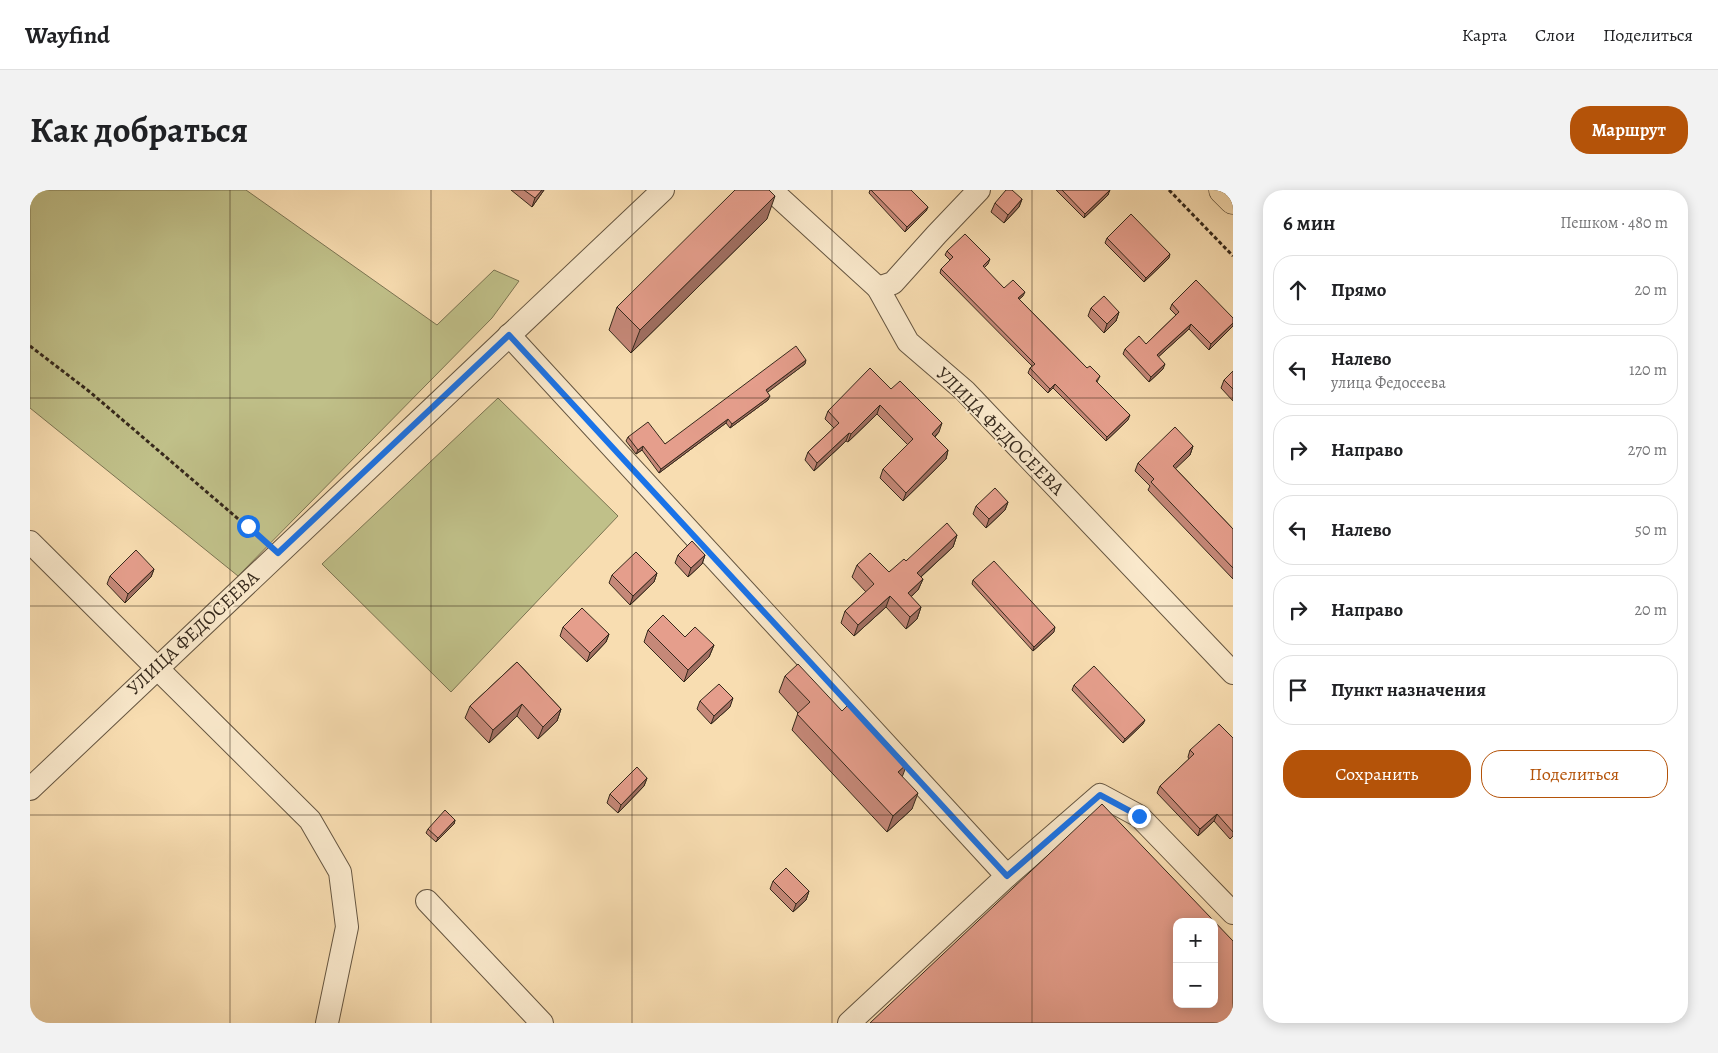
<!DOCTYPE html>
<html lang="ru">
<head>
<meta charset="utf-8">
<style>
	body { margin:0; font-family:Alegreya,serif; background:#f2f2f2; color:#202124 }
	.controls { position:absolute; right:15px; bottom:15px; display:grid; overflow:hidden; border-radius:10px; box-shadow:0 2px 12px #0003 }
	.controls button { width:45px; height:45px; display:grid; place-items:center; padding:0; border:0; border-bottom:1px solid #e0e0e0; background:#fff; color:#202124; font:25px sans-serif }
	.stop { position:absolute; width:15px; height:15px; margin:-11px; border:4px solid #1a73e8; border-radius:50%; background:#fff }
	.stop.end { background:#1a73e8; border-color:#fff; box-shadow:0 1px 5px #0008 }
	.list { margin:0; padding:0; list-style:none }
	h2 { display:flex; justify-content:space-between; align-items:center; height:65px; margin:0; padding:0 20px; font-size:21px }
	h2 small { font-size:16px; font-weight:400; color:#757577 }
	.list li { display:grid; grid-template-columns:32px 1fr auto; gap:15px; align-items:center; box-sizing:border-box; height:70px; margin:0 10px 10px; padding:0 10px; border:1px solid #e0e0e0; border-radius:20px }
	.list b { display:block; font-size:19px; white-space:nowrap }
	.list p { margin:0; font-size:16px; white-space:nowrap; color:#757577 }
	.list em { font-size:16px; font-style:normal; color:#757577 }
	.actions { display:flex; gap:10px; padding:15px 20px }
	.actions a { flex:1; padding:11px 0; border:1px solid #b45309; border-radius:20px; text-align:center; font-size:18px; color:#b45309 }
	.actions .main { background:#b45309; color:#fff }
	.icon { flex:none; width:28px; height:28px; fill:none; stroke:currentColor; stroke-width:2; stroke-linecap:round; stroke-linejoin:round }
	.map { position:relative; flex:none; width:1203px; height:833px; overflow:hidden; border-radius:20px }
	header { display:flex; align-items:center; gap:30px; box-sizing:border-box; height:70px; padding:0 25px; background:#fff; border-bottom:1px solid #e0e0e0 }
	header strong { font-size:24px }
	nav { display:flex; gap:28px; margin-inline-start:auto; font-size:18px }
	.intro { display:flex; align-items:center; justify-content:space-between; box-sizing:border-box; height:120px; padding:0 30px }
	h1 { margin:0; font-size:35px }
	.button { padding:12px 22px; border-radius:20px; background:#b45309; color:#fff; font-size:18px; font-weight:700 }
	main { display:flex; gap:30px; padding:0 30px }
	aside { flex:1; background:#fff; border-radius:20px; box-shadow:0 2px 12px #0003 }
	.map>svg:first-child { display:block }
</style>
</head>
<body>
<header>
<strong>Wayfind</strong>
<nav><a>Карта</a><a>Слои</a><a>Поделиться</a></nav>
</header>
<div class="intro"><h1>Как добраться</h1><a class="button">Маршрут</a></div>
<main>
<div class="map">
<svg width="1203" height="833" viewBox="0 0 1203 833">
	<rect width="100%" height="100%" fill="#f8ddb1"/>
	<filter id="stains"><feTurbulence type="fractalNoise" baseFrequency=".004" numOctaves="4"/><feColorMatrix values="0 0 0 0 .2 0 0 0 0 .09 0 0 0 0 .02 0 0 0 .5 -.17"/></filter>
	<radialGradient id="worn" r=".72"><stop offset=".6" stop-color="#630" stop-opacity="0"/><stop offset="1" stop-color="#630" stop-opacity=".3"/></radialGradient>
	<!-- green -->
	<g fill="#c0c089" stroke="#7b7452">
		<polygon points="0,0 216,0 407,135 464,80 489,91 462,128 208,386 0,218"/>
		<polygon points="468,208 588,326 421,502 292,374"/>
	</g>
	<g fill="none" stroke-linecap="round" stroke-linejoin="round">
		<defs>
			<g id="minor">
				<polyline points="741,0 848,98 878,152 935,201 1203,483"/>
				<polyline points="848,98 863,93 907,44 949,0"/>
				<polyline points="479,145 977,686"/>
				<polyline points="0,352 280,630 310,682 317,737 297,833"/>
				<polyline points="0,599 633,0"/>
				<polyline points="397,711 512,833"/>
				<polyline points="819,833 977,686 1070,605 1109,626 1203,723"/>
			</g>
			<polyline id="major" points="1193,0 1203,10"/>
		</defs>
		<!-- minor casing -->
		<use href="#minor" stroke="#665641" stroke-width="24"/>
		<!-- major casing -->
		<use href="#major" stroke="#36291c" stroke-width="29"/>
		<!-- path -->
		<g stroke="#36291c" stroke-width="3" stroke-dasharray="4 2.5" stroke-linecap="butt">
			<polyline points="1139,0 1203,66"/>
			<polyline points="0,156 60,202 234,351"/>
		</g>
		<!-- minor -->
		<use href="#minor" stroke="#fae9cc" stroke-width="22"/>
		<!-- major -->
		<use href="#major" stroke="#f8ddb1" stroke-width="28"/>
	</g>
	<!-- wall -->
	<g fill="#c58878" stroke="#36291c">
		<polygon points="481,0 514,0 502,17"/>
		<polygon points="840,0 881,0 898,17 896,21 875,42 839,3"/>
		<polygon points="1026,0 1079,0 1078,5 1054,28"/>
		<polygon points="992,9 989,17 974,33 961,22 965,13"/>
		<polygon points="737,29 601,163 579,140 587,117"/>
		<polygon points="1077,48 1139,68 1114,92 1075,53"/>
		<polygon points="917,61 958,74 954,78 974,98 993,106 989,109 1057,178 1070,186 1067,192 1098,230 1076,251 1023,198 1018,203 998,183 1000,178 1002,176 910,83 911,79 920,70 915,65"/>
		<polygon points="1142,114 1203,128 1179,160 1159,139 1128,167 1133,179 1119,192 1093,164 1095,159 1116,154 1146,125 1140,119"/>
		<polygon points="1061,118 1089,122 1086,131 1074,143 1058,126"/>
		<polygon points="775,174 737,202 738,210 700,238 696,233 629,283 612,260 606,264 596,251 598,247 635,254"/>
		<polygon points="1203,181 1203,211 1191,198 1194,190"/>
		<polygon points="861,199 909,242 905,247 918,260 916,269 873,311 850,288 853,279 878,255 847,224 818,252 816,251 784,281 775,270 778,262 804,238 795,229 798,221"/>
		<polygon points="1163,256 1160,265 1145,278 1203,339 1203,389 1118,300 1120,296 1105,281 1108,273"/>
		<polygon points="978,312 975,320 956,338 943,324 946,316"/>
		<polygon points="927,345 923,357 891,387 893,389 888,400 881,407 891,417 887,429 876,439 856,417 824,446 811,433 815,421 836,402 822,387 827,375 859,382 876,371"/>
		<polygon points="648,365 675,365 672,374 658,387 645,373"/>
		<polygon points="124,379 121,387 95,413 77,394 80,386"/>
		<polygon points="627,383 624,392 600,415 579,393 582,385"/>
		<polygon points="943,390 1024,442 1003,461 942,394"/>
		<polygon points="533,437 579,444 576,452 557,472 530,446"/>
		<polygon points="618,440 655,447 684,455 679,467 654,492 614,452"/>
		<polygon points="487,472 531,519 527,531 508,549 487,526 459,553 435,528 440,516"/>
		<polygon points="755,486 872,586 882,619 857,642 762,540 768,523 749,502"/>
		<polygon points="1044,495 1113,534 1093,553 1042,500"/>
		<polygon points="670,511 700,517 681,534 667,519"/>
		<polygon points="1203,548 1203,646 1200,649 1184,631 1168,646 1127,603 1130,596 1159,569 1158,567 1160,560"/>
		<polygon points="617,588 614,596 588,623 577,613 580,604"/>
		<polygon points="425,630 424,634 406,652 396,643 398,639"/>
		<polygon points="743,691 779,701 776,710 763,722 740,699"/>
	</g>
	<!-- shaded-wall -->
	<g fill="#a06f62" stroke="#36291c">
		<polygon points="512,0 514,0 502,17 505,8"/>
		<polygon points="1080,0 1078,5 1054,28 1055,24"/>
		<polygon points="745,6 737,29 601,163 610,140"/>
		<polygon points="992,9 989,17 974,33 978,25"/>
		<polygon points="898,17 896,21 875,42 877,37"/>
		<polygon points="1140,64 1139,68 1114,92 1116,88"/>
		<polygon points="960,69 958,74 951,81 953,76"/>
		<polygon points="995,102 993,106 986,112 988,108"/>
		<polygon points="1089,122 1086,131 1074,143 1077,134"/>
		<polygon points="1203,133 1203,136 1179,160 1181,154"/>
		<polygon points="1161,134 1159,139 1125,170 1127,165"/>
		<polygon points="776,170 775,174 734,205 736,200"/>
		<polygon points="1135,174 1133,179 1119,192 1121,187"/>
		<polygon points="1025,194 1023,198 1018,203 1020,199"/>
		<polygon points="740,206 738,210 700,238 702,234"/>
		<polygon points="850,215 847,224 818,252 821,244"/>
		<polygon points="1100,225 1098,230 1076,251 1077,247"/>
		<polygon points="698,229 696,233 629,283 631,279"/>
		<polygon points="912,233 909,242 899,252 902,244"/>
		<polygon points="819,243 816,251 784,281 787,273"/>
		<polygon points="613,256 612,260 606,264 608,260"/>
		<polygon points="1163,256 1160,265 1140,284 1143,276"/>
		<polygon points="918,260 916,269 873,311 876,303"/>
		<polygon points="978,312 975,320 956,338 959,329"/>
		<polygon points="927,345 923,357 883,394 887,383"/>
		<polygon points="675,365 672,374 658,387 661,378"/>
		<polygon points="124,379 121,387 95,413 98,404"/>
		<polygon points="627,383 624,392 600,415 603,406"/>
		<polygon points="893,389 888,400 873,414 878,403"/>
		<polygon points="860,406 856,417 824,446 828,435"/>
		<polygon points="891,417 887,429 876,439 880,427"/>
		<polygon points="1025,437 1024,442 1003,461 1004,457"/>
		<polygon points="579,444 576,452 557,472 560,463"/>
		<polygon points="684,455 679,467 654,492 658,480"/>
		<polygon points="703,508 700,517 681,534 684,526"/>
		<polygon points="492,514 487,526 459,553 463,540"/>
		<polygon points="531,519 527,531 508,549 513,537"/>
		<polygon points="1115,530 1113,534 1093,553 1095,549"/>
		<polygon points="877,574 871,590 868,582"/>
		<polygon points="617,588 614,596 588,623 591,615"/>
		<polygon points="888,603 882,619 857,642 863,626"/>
		<polygon points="1187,624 1184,631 1168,646 1170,639"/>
		<polygon points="425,630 424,634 406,652 408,648"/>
		<polygon points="779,701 776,710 763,722 766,714"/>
	</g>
	<!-- building -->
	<g fill="#e59e8c" stroke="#36291c" fill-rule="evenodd">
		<polygon points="494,0 512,0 505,8"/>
		<polygon points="705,0 739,0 745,6 610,140 587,117"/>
		<polygon points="841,0 881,0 898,17 877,37"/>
		<polygon points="976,0 982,0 992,9 978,25 965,13"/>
		<polygon points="1032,0 1080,0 1055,24"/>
		<polygon points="1101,24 1140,64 1116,88 1077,48"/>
		<polygon points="935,44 960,69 953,76 974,98 983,90 995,102 988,108 1057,178 1060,176 1070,186 1066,191 1100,225 1077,247 1025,194 1020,199 1000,178 1005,174 911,79 923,67 917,61"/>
		<polygon points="1166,90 1203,128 1203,133 1181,154 1161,134 1127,165 1135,174 1121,187 1095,159 1109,146 1116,154 1149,122 1142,114"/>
		<polygon points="1074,106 1089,122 1077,134 1061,118"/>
		<polygon points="766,156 776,170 736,200 740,206 702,234 698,229 631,279 613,256 608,260 598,247 618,232 635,254"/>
		<polygon points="840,178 861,199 870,191 912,233 902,244 918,260 876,303 853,279 883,249 850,215 821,244 819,243 787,273 778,262 809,233 798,221"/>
		<polygon points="1203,181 1203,199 1194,190"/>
		<polygon points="1145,237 1163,256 1143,276 1203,339 1203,378 1121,292 1124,289 1108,273"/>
		<polygon points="965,298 978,312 959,329 946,316"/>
		<polygon points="917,333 927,345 887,383 893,389 878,403 891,417 880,427 860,406 828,435 815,421 844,394 827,375 840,363 859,382 874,369 876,371"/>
		<polygon points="662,351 675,365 661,378 648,365"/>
		<polygon points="106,360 124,379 98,404 80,386"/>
		<polygon points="606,362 627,383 603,406 582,385"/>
		<polygon points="964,371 1025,437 1004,457 943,390"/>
		<polygon points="552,418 579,444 560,463 533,437"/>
		<polygon points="633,425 655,447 665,437 684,455 658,480 618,440"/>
		<polygon points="487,472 531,519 513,537 492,514 463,540 440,516"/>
		<polygon points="768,474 812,521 820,513 877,574 868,582 888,603 863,626 767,524 780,512 755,486"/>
		<polygon points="1064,476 1115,530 1095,549 1044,495"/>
		<polygon points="689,494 703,508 684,526 670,511"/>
		<polygon points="1189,534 1203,548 1203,642 1187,624 1170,639 1130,596 1164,564 1160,560"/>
		<polygon points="607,577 617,588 591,615 580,604"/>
		<path d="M1072,614l131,137v82h-363zM1147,732h37v82h-37z"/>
		<polygon points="415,620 425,630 408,648 398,639"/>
		<polygon points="756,678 779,701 766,714 743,691"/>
	</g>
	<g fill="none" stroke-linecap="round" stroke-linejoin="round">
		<!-- route -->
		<polyline stroke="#1a73e8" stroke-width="6" points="218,336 248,363 479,145 977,686 1070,605 1109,626"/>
	</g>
	<!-- grid -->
	<path fill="none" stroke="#36291c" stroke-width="1" stroke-opacity="0.55" d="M200,0v833M401,0v833M602,0v833M802,0v833M1002,0v833M0,208h1203M0,416h1203M0,625h1203"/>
	<g text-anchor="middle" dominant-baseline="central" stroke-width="4" stroke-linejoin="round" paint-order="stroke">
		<!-- street labels -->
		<g font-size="19" fill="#36291c" stroke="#fae9cc">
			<text transform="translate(970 241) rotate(45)">УЛИЦА ФЕДОСЕЕВА</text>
			<text transform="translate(163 443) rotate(-43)">УЛИЦА ФЕДОСЕЕВА</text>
		</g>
	</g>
	<rect width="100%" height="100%" filter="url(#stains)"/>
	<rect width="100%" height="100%" fill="url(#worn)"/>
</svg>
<div class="controls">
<button>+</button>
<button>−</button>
</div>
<div class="stop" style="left:218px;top:336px"></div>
<div class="stop end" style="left:1109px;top:626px"></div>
</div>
<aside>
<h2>6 мин<small>Пешком · 480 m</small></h2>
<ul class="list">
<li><svg class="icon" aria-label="ahead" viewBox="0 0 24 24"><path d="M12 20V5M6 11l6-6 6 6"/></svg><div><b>Прямо</b></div><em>20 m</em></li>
<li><svg class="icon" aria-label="left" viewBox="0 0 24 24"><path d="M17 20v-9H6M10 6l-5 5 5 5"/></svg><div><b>Налево</b><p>улица Федосеева</p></div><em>120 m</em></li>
<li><svg class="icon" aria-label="right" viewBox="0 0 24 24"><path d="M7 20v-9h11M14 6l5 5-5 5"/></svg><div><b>Направо</b></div><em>270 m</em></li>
<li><svg class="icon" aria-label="left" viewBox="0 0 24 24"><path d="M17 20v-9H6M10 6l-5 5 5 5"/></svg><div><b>Налево</b></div><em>50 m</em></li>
<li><svg class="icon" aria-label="right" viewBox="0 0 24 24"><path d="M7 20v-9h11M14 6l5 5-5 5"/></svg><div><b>Направо</b></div><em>20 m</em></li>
<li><svg class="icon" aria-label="arrive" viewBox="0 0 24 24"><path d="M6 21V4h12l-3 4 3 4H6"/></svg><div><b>Пункт назначения</b></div></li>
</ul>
<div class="actions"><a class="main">Сохранить</a><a>Поделиться</a></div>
</aside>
</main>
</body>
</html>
